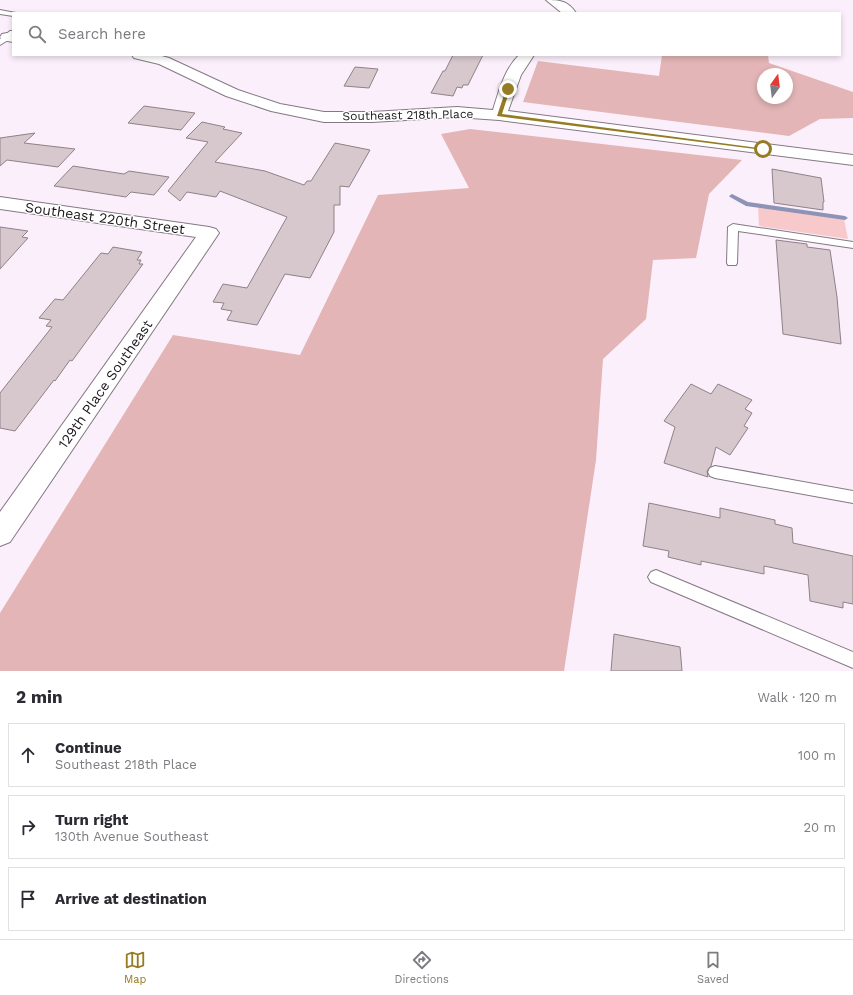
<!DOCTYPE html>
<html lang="en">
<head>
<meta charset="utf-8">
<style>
	body { margin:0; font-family:"Work Sans",sans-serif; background:#f2f2f3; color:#2b2b33 }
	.compass { position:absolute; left:757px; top:68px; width:36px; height:36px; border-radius:50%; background:#fff; box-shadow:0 2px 6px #0003; rotate:14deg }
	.stop { position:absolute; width:12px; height:12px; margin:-9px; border:3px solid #957b23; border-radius:50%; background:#fff }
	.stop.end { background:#957b23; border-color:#fff; box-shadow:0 1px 4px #0008 }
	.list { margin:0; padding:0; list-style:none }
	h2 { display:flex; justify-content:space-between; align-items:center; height:52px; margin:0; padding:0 16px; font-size:17px }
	h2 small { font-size:13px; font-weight:400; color:#7c7c81 }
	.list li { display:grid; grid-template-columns:26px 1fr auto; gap:12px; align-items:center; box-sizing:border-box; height:64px; margin:0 8px 8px; padding:0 8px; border:1px solid #e1e1e2; border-radius:0px }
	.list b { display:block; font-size:15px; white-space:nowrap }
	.list p { margin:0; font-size:13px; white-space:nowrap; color:#7c7c81 }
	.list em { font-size:13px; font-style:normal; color:#7c7c81 }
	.icon { flex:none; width:22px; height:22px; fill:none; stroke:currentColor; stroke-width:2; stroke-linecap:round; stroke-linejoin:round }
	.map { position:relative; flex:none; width:853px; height:671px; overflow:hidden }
	.search { position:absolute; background:#fff; box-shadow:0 2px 6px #0003; left:12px; right:12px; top:12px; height:44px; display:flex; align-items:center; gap:10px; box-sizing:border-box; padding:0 14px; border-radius:0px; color:#7c7c81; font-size:15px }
	.sheet { height:268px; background:#fff }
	nav { display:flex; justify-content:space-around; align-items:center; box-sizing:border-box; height:56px; border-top:1px solid #e1e1e2; background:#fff; font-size:11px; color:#7c7c81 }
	nav a { display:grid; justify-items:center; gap:2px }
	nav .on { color:#957b23 }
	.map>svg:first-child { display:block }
</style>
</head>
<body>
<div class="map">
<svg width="853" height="671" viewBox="0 0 853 671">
	<rect width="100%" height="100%" fill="#fbeffb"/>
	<!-- green -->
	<polygon fill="#f8c9ca" points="758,207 844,219 848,239 759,226"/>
	<!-- forest -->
	<g fill="#e3b5b6" fill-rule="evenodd">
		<path d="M662,55h106l1,8 84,29v26l-33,1 -31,17 -266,-34 15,-41 121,15zM763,74h24v24h-24z"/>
		<polygon points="470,129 742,160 709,194 696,258 653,260 646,319 603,359 596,460 564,671 0,671 0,613 173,335 300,355 378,195 469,188 441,134"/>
	</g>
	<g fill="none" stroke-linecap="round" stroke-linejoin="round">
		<!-- stream -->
		<polygon fill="#8d93b7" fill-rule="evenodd" points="732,194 748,202 845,216 848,218 845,220 746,206 730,197 729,196"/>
	</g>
	<!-- building -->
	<g fill="#d7c8ce" stroke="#908187">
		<polygon points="453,55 483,55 468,85 463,85 462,88 457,87 453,96 431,93 443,71 445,71"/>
		<polygon points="355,67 378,69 369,88 344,86"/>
		<polygon points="144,106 195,113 181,130 128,123"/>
		<polygon points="202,122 225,127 223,129 242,133 215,162 265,171 304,185 307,181 311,181 335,143 370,150 349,187 340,186 340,205 334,205 334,232 310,278 285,274 257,325 227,320 232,311 221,309 224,303 213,302 223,284 247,288 287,217 220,191 216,197 187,192 180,201 168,191 208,142 186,138"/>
		<polygon points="35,133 24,143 75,149 58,167 7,160 0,166 0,138"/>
		<polygon points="73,166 124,174 129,171 169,177 154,195 131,192 126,197 54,186"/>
		<polygon points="772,169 821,178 824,202 823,202 823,210 774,203"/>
		<polygon points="0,227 28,231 22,237 28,238 0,269"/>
		<polygon points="776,240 807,244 807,247 830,250 837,297 841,344 783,334"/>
		<polygon points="113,247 142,252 137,260 141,260 139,264 143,264 72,361 70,360 55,381 54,380 15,431 0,428 0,393 52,327 46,326 51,320 39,318 55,299 63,300 101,253 108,254"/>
		<polygon points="691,384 711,394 718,384 752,400 745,409 752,413 744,426 748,428 730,455 716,447 711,466 707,471 708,477 664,463 675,427 664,421"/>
		<polygon points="649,503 720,518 720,508 775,520 775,524 792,528 793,543 853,556 853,604 843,602 843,608 810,601 808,575 764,566 764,574 701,561 701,565 668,557 669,551 643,546"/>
		<polygon points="614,634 680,647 682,671 611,671"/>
	</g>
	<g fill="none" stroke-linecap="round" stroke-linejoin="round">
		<defs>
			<g id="service">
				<polygon points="0,10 16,13 13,13 13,16 0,14"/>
				<polygon points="10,31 13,31 13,37 0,45 0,39"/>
				<polygon points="733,224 853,242 853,248 738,231 737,263 736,265 728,265 727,263 728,227"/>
				<polygon points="715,466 853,491 853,503 715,478 710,476 708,472 710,468"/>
				<polygon points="656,570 853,652 853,668 651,582 648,577 651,572"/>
			</g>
			<g id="minor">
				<path d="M546,0c14,0 22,1 30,13h-14z"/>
				<polygon points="7,33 13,34 13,42 2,40 0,37 2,34"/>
				<path d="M132,55h26l11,3 69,32 42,14 44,8h48l85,-5 36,3c6,-19 11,-40 26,-55h15l-13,20 -13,36 345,44v10l-354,-45 -42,-3 -85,5h-48l-53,-11 -45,-15 -67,-32 -25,-6z"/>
				<polygon points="0,197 209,227 216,229 219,233 10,542 0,546 0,512 196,237 0,209"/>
			</g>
		</defs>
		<!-- service casing -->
		<use href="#service" stroke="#837983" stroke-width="2"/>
		<!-- minor casing -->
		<use href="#minor" stroke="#837983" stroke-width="2"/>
		<!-- service -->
		<use href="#service" fill="#fff" fill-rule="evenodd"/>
		<!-- minor -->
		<use href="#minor" fill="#fff" fill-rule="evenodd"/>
	</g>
	<!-- route -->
	<polygon fill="#957b23" points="508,87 510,89 502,114 765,149 763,150 497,116 506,89"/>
	<g text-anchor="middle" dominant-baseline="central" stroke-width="3" stroke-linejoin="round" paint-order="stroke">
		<!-- far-street labels -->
		<g font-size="12" fill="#1b171b" stroke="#fff">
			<text transform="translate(408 115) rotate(-1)">Southeast 218th Place</text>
		</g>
		<!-- street labels -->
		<g font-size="14" fill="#1b171b" stroke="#fff">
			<text transform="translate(105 218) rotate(8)">Southeast 220th Street</text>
			<text transform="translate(105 384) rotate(-55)">129th Place Southeast</text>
		</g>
	</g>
</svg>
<svg class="compass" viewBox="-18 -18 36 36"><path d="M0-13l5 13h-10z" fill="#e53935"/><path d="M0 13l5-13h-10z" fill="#7c7c81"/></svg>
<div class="stop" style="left:763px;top:149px"></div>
<div class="stop end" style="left:508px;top:89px"></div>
<div class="search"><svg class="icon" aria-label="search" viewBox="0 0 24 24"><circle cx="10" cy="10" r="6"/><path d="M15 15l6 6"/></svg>Search here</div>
</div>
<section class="sheet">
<h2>2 min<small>Walk · 120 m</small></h2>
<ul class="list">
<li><svg class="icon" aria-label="ahead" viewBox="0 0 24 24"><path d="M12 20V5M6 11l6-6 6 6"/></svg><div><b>Continue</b><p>Southeast 218th Place</p></div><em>100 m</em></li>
<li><svg class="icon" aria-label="right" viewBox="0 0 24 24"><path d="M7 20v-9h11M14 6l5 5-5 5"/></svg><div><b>Turn right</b><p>130th Avenue Southeast</p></div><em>20 m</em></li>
<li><svg class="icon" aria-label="arrive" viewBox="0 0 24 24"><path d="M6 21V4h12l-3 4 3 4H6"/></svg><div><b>Arrive at destination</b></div></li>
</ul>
</section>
<nav>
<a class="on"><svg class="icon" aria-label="map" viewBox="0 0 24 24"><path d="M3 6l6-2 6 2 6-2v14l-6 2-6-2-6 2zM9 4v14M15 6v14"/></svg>Map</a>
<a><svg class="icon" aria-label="directions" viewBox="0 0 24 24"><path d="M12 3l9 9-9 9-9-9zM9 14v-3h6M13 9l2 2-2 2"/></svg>Directions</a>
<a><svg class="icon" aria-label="saved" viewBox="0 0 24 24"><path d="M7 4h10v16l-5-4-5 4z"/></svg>Saved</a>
</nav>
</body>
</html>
